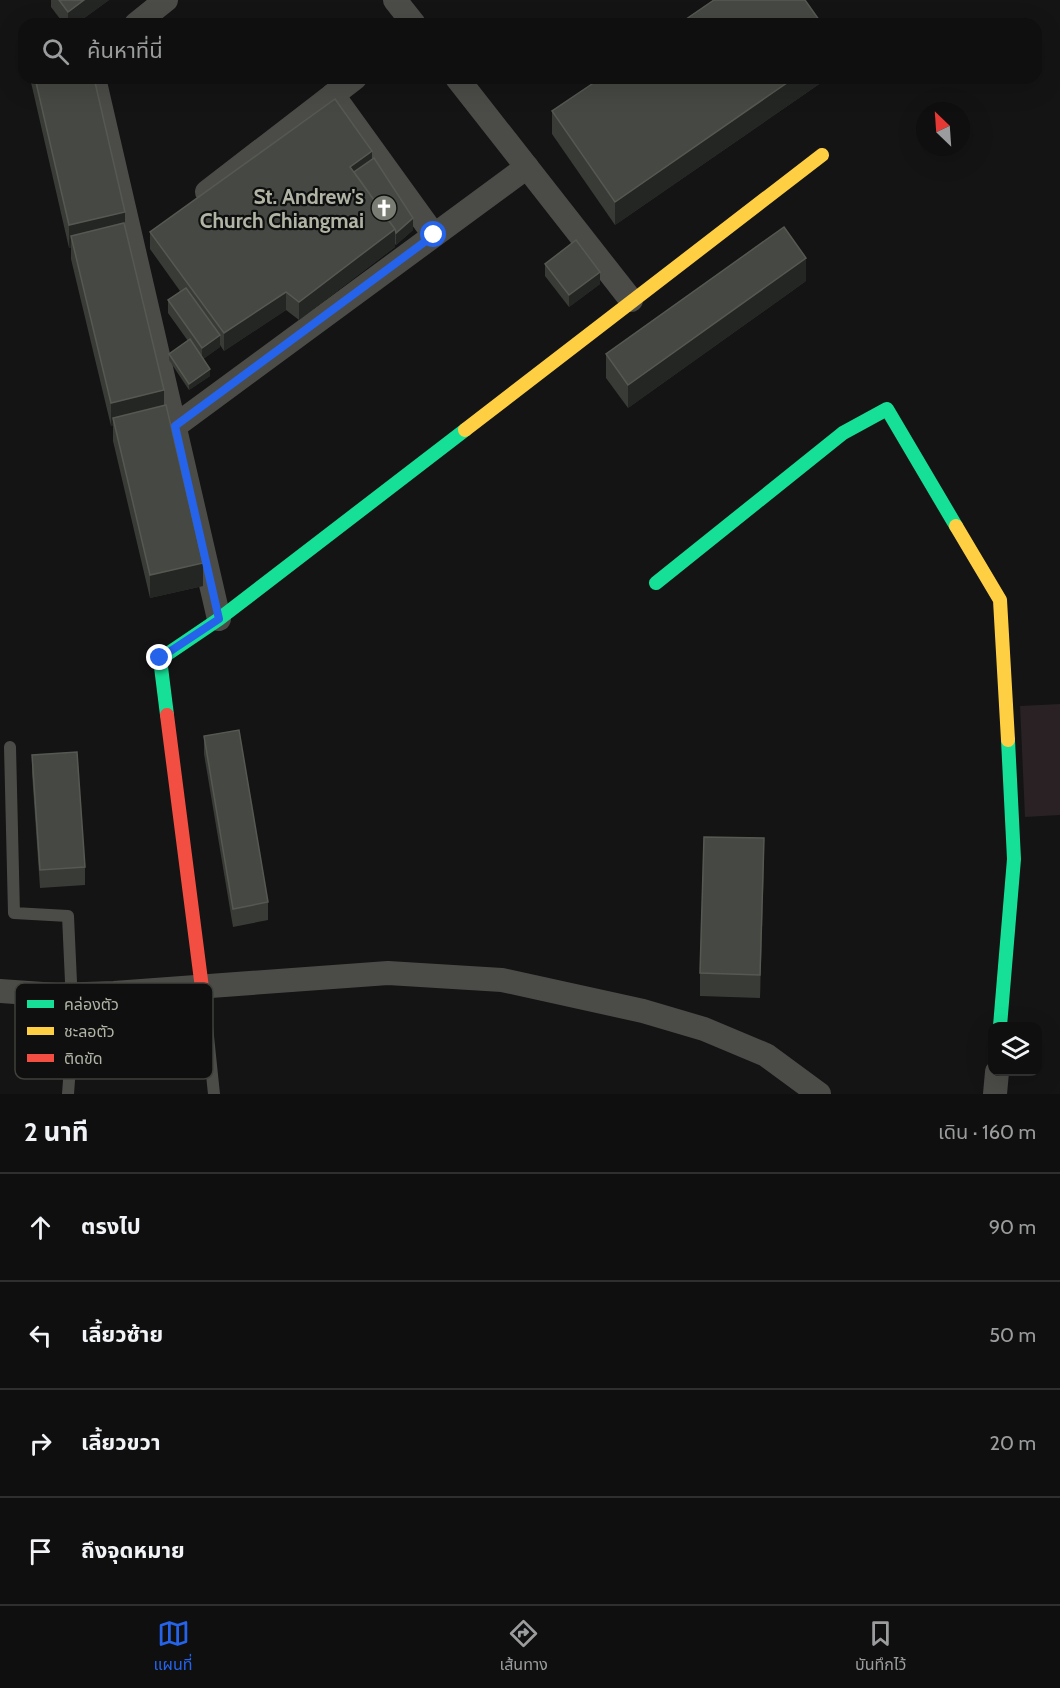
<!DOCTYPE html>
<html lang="th">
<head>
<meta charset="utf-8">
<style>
	body { margin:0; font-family:Cabin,"Noto Sans Thai",sans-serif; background:#1c1d1c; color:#f1f3f6 }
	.controls { position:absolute; right:18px; bottom:18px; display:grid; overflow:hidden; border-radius:12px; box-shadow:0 6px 24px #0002 }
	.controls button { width:54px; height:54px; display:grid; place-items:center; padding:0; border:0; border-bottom:2px solid #2e2f2e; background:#0e0f0e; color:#f1f3f6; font:30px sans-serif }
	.compass { position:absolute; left:916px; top:102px; width:54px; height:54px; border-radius:50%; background:#0e0f0e; box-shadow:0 6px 24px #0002; rotate:335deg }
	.stop { position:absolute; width:18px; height:18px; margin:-14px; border:4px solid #2563eb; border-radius:50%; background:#fff }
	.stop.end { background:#2563eb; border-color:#fff; box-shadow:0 2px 6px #0008 }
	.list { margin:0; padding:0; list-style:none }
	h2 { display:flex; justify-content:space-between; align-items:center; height:78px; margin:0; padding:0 24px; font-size:26px }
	h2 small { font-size:20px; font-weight:400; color:#9b9c9e }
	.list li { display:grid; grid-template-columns:39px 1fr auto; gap:18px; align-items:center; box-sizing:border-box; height:108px; padding:0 24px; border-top:2px solid #2e2f2e }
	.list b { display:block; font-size:22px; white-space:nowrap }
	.list em { font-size:20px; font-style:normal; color:#9b9c9e }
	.icon { flex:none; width:33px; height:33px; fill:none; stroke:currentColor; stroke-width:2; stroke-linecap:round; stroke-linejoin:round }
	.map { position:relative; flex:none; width:1060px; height:1094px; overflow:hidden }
	.search { position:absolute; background:#0e0f0e; box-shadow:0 6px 24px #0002; left:18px; right:18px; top:18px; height:66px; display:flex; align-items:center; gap:15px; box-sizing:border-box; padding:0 21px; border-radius:18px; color:#9b9c9e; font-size:22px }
	.sheet { height:510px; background:#0e0f0e }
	nav { display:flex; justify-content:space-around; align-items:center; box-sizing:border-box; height:84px; border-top:2px solid #2e2f2e; background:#0e0f0e; font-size:16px; color:#9b9c9e }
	nav a { display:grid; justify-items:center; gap:3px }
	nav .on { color:#2563eb }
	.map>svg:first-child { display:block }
</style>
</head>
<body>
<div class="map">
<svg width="1060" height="1094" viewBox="0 0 1060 1094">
	<rect width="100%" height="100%" fill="#131413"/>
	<!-- green -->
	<polygon fill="#292123" points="1060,704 1060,815 1025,817 1020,706"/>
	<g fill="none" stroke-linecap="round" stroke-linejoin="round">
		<!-- lane -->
		<g stroke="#4b4c48" stroke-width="12">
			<polyline points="10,747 14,913 68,916 73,1026 68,1094"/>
			<polyline points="203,988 214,1094"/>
		</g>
		<!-- street -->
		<g stroke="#4b4c48" stroke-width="24">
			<polyline points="395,0 414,24"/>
			<polyline points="136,24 166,0"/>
			<polyline points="94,78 219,619"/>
			<polyline points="457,78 631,300"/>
			<polyline points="333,95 434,235"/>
			<polyline points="207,192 355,78"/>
			<polyline points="175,426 527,167"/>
			<polyline points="0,991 57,995 114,993 388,973 502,980 643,1011 704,1029 766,1055 819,1094"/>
			<polyline points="995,1094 997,1072"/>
		</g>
		<!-- fast -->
		<g stroke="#16e098" stroke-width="14">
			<polyline points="656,583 843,433 887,409 956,526"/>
			<polyline points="167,715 160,659 219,619 465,430"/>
			<polyline points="1000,1026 1014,859 1008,740"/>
		</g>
		<!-- slow -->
		<g stroke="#ffcf43" stroke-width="14">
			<polyline points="465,430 822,155"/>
			<polyline points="956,526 1000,600 1008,740"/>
		</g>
		<!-- jam -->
		<polyline stroke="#f24e42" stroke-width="14" points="167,715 202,988"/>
	</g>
	<!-- wall -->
	<g fill="#393b37">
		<polygon points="51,0 109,0 76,24 64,24 51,7"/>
		<polygon points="30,78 94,78 125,229 203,586 150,598 113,441 113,426 111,426 71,259 71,248 69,248"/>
		<polygon points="828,78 615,225 552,134 552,111"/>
		<polygon points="372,160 413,230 396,245 395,244 395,247 299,320 286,310 224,351 220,345 220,347 203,359 210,376 189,390 169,360 169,354 188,341 168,313 168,300 180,291 150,249 150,232"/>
		<polygon points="545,264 600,284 569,307 545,276"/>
		<polygon points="806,281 628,408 606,378 606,354"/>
		<polygon points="204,736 268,902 268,920 233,927 204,754"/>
		<polygon points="32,755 85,867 85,885 40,888 32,773"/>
		<polygon points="764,861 760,998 700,996 700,973"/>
	</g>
	<!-- shaded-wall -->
	<g fill="#242624">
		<polygon points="84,0 109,0 76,24 68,24 68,12"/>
		<polygon points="794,78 828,78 615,225 615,202"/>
		<polygon points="372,151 372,169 352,184 350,167"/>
		<polygon points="125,212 125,235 71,236 71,248 69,248 69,225"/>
		<polygon points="413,218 413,230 396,245 396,233"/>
		<polygon points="395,229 395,247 299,320 299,302"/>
		<polygon points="806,258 806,281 628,408 628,385"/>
		<polygon points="600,272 600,284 569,307 569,295"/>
		<polygon points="286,292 286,310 224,351 224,333"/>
		<polygon points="220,335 220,347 202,360 202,348"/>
		<polygon points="210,369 210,376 189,390 189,384"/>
		<polygon points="164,390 164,414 113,418 113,426 111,426 111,403"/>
		<polygon points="203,563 203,586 150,598 150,575"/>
		<polygon points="764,838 764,861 760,998 760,975"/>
	</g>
	<!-- building -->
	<g fill="#464843" stroke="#565952" stroke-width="1.5">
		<polygon points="59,0 84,0 68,12"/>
		<polygon points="714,0 805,0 822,24 679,24"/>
		<polygon points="35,78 94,78 125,212 69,225"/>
		<polygon points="601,78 794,78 615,202 552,111"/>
		<polygon points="335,99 372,151 350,167 395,229 299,302 286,292 224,333 150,232"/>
		<polygon points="374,158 413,218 396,233 395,229 354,172"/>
		<polygon points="124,223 164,390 111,403 71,236"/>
		<polygon points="784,227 806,258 628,385 606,354"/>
		<polygon points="576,240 600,272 569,295 545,264"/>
		<polygon points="186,288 220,335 202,348 168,300"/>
		<polygon points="190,339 210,369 189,384 169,354"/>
		<polygon points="166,405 203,563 150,575 113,418"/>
		<polygon points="239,730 268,902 233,909 204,736"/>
		<polygon points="77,752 85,867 40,870 32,755"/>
		<polygon points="704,837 764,838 760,975 700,973"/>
	</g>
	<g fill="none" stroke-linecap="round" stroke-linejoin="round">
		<!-- route -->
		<polyline stroke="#2563eb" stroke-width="8" points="160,658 219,619 175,426 434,235"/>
	</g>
	<!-- icons -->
	<defs>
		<symbol id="church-disc" viewBox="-11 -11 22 22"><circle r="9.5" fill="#797c72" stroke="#0e0f0e"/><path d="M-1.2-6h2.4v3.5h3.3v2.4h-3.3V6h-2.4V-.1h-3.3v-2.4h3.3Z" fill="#fff"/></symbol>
	</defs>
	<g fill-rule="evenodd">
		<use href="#church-disc" x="369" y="193" width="30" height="30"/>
	</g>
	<g text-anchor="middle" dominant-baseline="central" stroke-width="4.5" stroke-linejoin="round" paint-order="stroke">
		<!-- poi labels -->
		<g font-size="21" font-weight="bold" fill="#b0b4a5" stroke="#0e0f0e" text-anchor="end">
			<text x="364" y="196">St. Andrew's<tspan x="364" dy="24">Church Chiangmai</tspan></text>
		</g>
	</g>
	<!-- legend -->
	<rect x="15" y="983" width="198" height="96" rx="9" fill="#0e0f0e" stroke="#3f413b" stroke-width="1.5"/>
	<rect x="27" y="1000" width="27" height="8" fill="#16e098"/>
	<rect x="27" y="1027" width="27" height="8" fill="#ffcf43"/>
	<rect x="27" y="1054" width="27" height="8" fill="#f24e42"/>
	<g font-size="16" fill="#b0b4a5">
		<text x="64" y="1010">คล่องตัว</text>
		<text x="64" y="1037">ชะลอตัว</text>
		<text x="64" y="1064">ติดขัด</text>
	</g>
</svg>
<div class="controls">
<button><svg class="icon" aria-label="layers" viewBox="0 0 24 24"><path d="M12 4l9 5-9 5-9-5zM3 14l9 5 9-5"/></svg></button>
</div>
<svg class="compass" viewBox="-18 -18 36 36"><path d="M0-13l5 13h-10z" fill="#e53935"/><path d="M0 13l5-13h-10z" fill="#9b9c9e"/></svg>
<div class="stop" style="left:434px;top:235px"></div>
<div class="stop end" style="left:160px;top:658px"></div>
<div class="search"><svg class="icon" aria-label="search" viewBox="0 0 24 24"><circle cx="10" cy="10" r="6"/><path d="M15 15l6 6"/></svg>ค้นหาที่นี่</div>
</div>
<section class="sheet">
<h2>2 นาที<small>เดิน · 160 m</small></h2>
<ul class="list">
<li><svg class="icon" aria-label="ahead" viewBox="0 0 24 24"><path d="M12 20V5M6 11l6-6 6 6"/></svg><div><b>ตรงไป</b></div><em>90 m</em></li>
<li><svg class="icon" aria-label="left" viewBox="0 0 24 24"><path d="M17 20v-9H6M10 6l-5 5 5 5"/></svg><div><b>เลี้ยวซ้าย</b></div><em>50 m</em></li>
<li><svg class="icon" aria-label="right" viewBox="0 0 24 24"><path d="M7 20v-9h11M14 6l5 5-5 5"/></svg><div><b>เลี้ยวขวา</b></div><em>20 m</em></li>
<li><svg class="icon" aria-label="arrive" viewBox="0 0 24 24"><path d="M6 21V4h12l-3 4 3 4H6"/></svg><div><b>ถึงจุดหมาย</b></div></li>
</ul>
</section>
<nav>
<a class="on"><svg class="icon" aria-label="map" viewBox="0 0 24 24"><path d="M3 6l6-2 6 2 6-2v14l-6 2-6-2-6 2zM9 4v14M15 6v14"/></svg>แผนที่</a>
<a><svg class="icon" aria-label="directions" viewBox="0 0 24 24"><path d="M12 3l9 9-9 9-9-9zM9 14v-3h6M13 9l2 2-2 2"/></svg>เส้นทาง</a>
<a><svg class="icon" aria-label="saved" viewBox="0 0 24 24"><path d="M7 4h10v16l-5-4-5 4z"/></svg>บันทึกไว้</a>
</nav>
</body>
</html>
